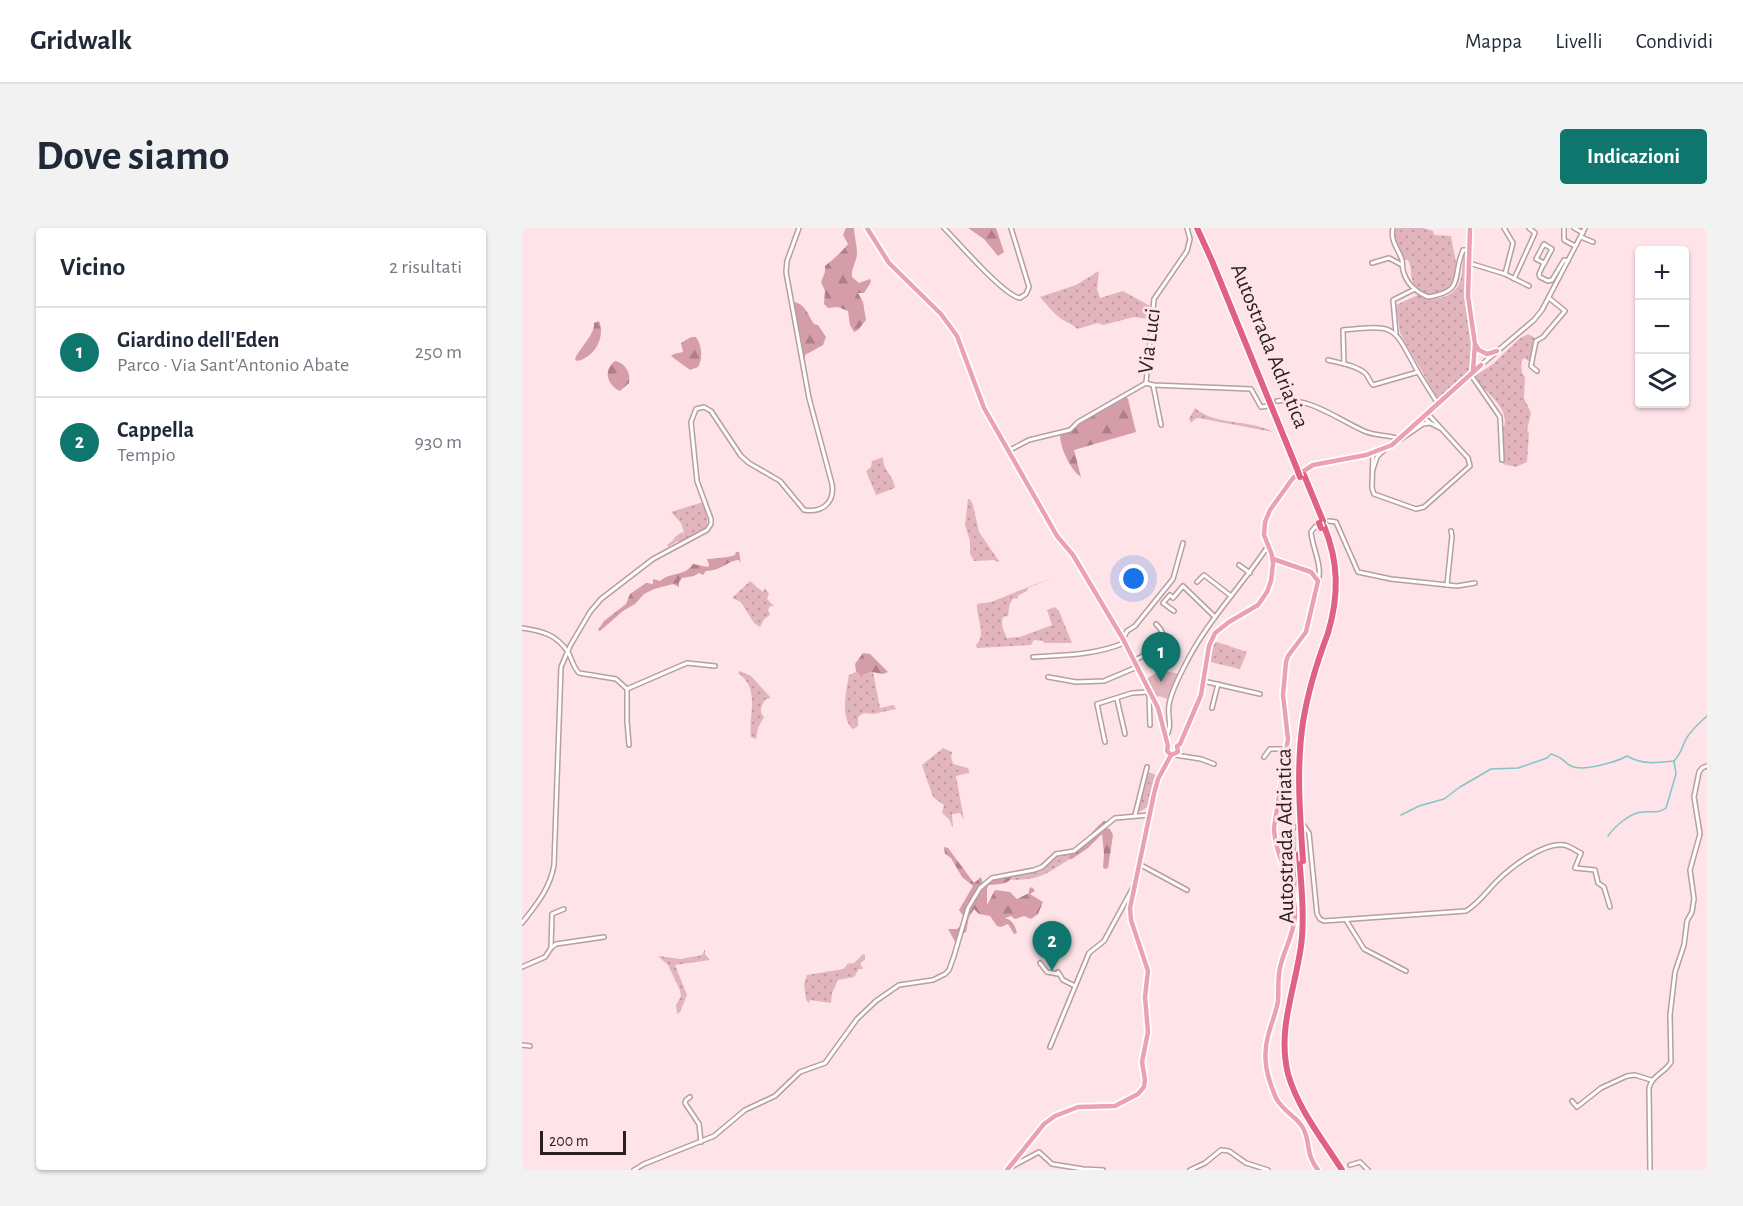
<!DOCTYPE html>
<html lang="it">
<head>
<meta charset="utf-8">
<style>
	body { margin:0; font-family:"Alegreya Sans",sans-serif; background:#f2f2f3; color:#1f2937 }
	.controls { position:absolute; right:18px; top:18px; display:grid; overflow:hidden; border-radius:6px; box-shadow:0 2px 4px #0004 }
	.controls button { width:54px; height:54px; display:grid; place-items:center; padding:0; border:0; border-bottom:2px solid #e0e1e3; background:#fff; color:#1f2937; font:30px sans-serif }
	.scale { position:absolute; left:18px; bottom:15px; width:86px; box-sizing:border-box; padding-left:6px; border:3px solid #291f21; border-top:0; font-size:16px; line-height:21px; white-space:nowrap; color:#291f21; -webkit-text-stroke:4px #fee3e8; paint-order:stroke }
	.you { position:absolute; left:612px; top:351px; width:21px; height:21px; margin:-15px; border:4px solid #fff; border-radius:50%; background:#1a73e8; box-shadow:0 0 0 9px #1a73e833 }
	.badge { display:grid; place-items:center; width:39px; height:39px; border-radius:50%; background:#0f766e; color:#fff; font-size:20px; font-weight:700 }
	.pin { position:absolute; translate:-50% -50px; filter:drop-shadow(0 2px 3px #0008) }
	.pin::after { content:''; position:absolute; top:32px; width:21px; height:18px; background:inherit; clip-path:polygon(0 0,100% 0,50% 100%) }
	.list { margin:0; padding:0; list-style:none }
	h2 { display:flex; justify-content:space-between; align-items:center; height:78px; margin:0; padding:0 24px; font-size:26px }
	h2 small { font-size:20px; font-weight:400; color:#747a83 }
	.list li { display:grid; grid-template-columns:39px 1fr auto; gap:18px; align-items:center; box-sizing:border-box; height:90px; padding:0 24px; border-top:2px solid #e0e1e3 }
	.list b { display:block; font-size:22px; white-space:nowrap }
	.list p { margin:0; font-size:20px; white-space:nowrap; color:#747a83 }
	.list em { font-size:20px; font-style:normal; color:#747a83 }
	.icon { flex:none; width:33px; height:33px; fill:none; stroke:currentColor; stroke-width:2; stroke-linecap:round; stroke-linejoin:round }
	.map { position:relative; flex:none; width:1185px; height:942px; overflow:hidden; border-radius:6px }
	header { display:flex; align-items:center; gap:36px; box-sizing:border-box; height:84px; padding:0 30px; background:#fff; border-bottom:2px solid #e0e1e3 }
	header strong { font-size:28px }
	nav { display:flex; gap:33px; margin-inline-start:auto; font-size:21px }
	.intro { display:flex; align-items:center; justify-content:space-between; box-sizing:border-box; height:144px; padding:0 36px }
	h1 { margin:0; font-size:42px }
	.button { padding:15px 27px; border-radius:6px; background:#0f766e; color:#fff; font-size:21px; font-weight:700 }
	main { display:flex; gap:36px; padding:0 36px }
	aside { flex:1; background:#fff; border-radius:6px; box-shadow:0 2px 4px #0004 }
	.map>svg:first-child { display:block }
</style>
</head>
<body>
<header>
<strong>Gridwalk</strong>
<nav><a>Mappa</a><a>Livelli</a><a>Condividi</a></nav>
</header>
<div class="intro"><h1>Dove siamo</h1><a class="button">Indicazioni</a></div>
<main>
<aside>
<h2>Vicino<small>2 risultati</small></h2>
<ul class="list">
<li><span class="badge">1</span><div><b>Giardino dell'Eden</b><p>Parco · Via Sant'Antonio Abate</p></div><em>250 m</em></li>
<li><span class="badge">2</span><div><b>Cappella</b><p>Tempio</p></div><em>930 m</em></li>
</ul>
</aside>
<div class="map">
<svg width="1185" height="942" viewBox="0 0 1185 942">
	<defs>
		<pattern id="grass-dots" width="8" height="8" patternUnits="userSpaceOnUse" patternTransform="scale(1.5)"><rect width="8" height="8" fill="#e2b5bd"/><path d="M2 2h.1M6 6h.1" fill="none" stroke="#c29ba2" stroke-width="1.8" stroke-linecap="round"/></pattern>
		<pattern id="forest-firs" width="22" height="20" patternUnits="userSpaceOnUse" patternTransform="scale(1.5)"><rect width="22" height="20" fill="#d59da7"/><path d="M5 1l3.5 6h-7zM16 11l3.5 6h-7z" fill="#ad7f88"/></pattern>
	</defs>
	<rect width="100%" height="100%" fill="#fee3e8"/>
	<!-- grass -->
	<g fill="url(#grass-dots)">
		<path d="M874,0h27l10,3 1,4 17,1c3,23 17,50 -16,58 -7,1 -15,-1 -20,-8 -6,-7 -2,-18 -7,-26h-4c-5,-10 -12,-21 -8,-32z"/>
		<path d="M944,25l-1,40 7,51 3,6 -1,18 -35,33 -39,-68 -4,-28 22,-10c13,7 34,4 41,-11 4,-8 3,-20 4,-29z"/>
		<path d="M577,43l-2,18 3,9 23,-7 29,16 -2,12 -16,-2 -31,8 -5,-2 -21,6c-4,-5 -8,-5 -14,-9 -8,-5 -16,-15 -23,-23l36,-12z"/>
		<path d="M1006,106l9,5 -1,5 2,-4 2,1 -3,2 -5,23h-2v-4l-6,-4 -3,4 1,11 3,4 -1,21 7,15 -4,17 2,3 -2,29 -11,5 -13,-3 -2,-37h3c6,-20 -21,-37 -31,-50l20,-13 26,-25z"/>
		<path d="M673,180c20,18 55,11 78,24l-75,-14 -3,1 -4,4 -2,-4z"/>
		<path d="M361,229c-1,12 11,19 12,31l-19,7 -10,-24 5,-4 1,-6z"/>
		<polygon points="446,271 448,271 451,277 457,304 477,333 475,334 472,332 452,333 448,326 448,313 443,297"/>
		<path d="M181,274c11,30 1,27 -24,40l-1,-1 -10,6 -1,-2c6,-3 9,-11 16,-13l-1,3 2,-3 -3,-9 -10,-11z"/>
		<path d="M532,349l-26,11 -1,3 -8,4 -2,4 -3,-1c-5,4 -5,11 -6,18l-5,1c-3,8 1,14 4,21l13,-1 32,-12 -5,-15 8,-3 4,4 13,32h-28l-1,-2 -9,-1 -3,5 -54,3 -1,-3c11,-11 0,-28 1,-41l14,-2z"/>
		<polygon points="228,353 241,364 243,360 247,366 245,371 252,378 248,378 246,382 248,387 242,391 238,399 232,395 219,374 210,370"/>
		<polygon points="692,413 725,424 718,441 688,434"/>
		<path d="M218,443l11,5 20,22 -5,1c-4,5 -8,12 -2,18l-6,11 -2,11 -5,-2c-3,-23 10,-48 -13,-64z"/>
		<path d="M334,444l7,3 10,-3 7,36 14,-3 2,4 -23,5 -9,-1 -6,4v9l-5,3c-13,-10 -7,-39 -4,-54z"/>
		<polygon points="421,520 430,524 429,529 431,536 446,540 447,545 434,548 442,592 438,585 430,586 431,600 427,591 420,585 422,577 411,569 400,537"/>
		<path d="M626,544l9,3 1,2c-4,14 -5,34 -22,35z"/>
		<path d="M547,624l1,7c-9,5 -17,11 -25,15 -10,5 -23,6 -34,6l1,-2 -2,-2 26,-6 21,-15z"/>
		<polygon points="183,721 183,726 188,732 153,737 165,767 158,784 155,786 154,777 159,768 158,762 146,737 136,728 159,731 180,727"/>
		<polygon points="341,726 343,727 343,732 338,735 341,741 337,741 332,749 316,752 310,765 309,775 288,772 287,775 284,772 282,756 285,747 322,741 325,736 332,735"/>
	</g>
	<!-- forest -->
	<g fill="url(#forest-firs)">
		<path d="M324,0h8c0,8 3,16 3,25 0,9 -6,15 -5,24l7,6 11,-4 1,3 -7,11h-6l5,9 3,18 -8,10 -4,2 -4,-7 -2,-14 -10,-4 -10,1 -4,-4 1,-13 -4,-9 4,-10v-6c6,-5 18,-15 23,-22l-5,-9z"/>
		<polygon points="446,0 474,0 482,24 476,28 462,11"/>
		<path d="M271,74c12,1 15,13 21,22l4,1 8,12 -3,8 -18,10v5h-2z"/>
		<path d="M77,93c7,16 -5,37 -22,40l-2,-2c5,-12 20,-24 19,-36z"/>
		<path d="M169,109h5c6,8 7,22 2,30l-8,3 -19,-14 3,-2 9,-2 -2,-9z"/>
		<path d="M93,133c10,2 16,11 14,22l-9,8c-12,-5 -18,-21 -5,-30z"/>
		<path d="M602,167l4,4 8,33 -62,18 7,27c-11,-8 -21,-29 -21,-43l7,-2z"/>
		<path d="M214,324h3l2,11 -2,-3c-13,1 -15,10 -33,11l-3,4 -4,-2 -5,3 -12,2 -3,4v5l-6,-3 -19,5 -10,5 -9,10 -12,7 -23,20 -2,-1 6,-9 22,-17 4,-10 16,-11 7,1v-5l7,2c10,-9 26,-5 33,-17l15,3 1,-2 -2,-6c8,-1 22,-1 28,-4z"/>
		<polygon points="341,425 348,426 366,444 361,446 350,444 341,447 334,444 333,436"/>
		<path d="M582,593l3,1v6l3,1 3,6 -5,33 -3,1 -2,-2 1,-14 -2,-19 -14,14 -16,11h-3v-7c13,-2 23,-23 35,-31z"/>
		<polygon points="422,619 426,620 452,655 459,649 461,656 449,671 442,689 437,682 451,658 440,649 429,630 423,626"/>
		<path d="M488,648l2,2c-6,7 -14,6 -23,7l-2,3v17l8,-15 15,2 7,7 12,-6v-4l3,-2 3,4 -5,3 13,8 -5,12 -7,5 -7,-3 -9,3 -4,-3 -6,2c7,2 10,7 12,15l-3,1 -6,-10 -7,3 -4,-1 -7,-10 -11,-2 -5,-5 -5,8 -3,15 -6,3 -3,10 -9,-16h9l6,-5 17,-36 13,-9z"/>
	</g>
	<!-- garden -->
	<polygon fill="#e2b5bd" points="639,442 657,446 646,471 637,468 633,470 624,451"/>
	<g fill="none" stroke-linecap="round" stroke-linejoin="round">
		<!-- stream -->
		<g stroke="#82c6c8" stroke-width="1.5">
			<path d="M879,587l18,-9 25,-7 16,-12 31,-18 27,-1 29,-10 4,-4c14,4 12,8 20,12 12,6 45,-4 56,-10 16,9 29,7 47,5"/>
			<path d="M1086,608c7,-10 23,-24 35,-24 10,-1 14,2 23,-4l10,-34 -2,-13c7,-7 8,-14 12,-22 5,-9 13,-16 21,-23"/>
		</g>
		<defs>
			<g id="minor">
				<path d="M422,0c14,14 60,68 76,70l6,-4 3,-7 -18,-59"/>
				<path d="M871,0c-3,13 5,20 9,32 1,3 0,7 1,10 3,13 13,22 25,27 37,-6 24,-19 34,-44l1,-3h6"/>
				<polyline points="982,0 991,15 983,46 1007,58"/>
				<polyline points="1042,0 1042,12 1053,18"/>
				<polyline points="1052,0 1061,5"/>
				<polyline points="1059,9 1071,14"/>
				<polyline points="850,35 867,30 880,37"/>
				<polyline points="947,35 983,46"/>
				<polyline points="1022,36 1030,21 1022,16 1014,31 1022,35 1017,46 1018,49 1026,53 1030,52 1042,32 1046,33"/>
				<polyline points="992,51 1013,5 1007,0"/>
				<polyline points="874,105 871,72 893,61"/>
				<path d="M806,132c12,3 27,5 37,13 4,4 4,8 8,12l45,-13 20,32"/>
				<path d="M822,136l-1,-34c55,-5 49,-5 75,42"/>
				<polyline points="959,137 1012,92 1020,82 1063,0"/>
				<polyline points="1015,143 1009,138 1014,113 1021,109 1043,83 1027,70"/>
				<polyline points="949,147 978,189 980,232"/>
				<polyline points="624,155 631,157 729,161 739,179 746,178"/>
				<polyline points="631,157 639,197"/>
				<path d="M755,173c32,-5 60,18 87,30 11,5 25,4 37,8l22,-15 7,-1"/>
				<polyline points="902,190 908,195 918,200"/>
				<polyline points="486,223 507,212 548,202 556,194 624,155 632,71 665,23 668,11 665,0"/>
				<polyline points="851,225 850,260 852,266 894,281 902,279 948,238 946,230 906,186"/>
				<polyline points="851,241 855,229 862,222"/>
				<polyline points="807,293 814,294 836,344 869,351 935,358 953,355"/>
				<path d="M793,299l-4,5c1,15 12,34 7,49"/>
				<polyline points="717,337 728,345"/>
				<polyline points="675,354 682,347 709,368"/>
				<polyline points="925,357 930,308 929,303"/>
				<polyline points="652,383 641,375 648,367 651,370 661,358 693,389"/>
				<path d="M0,400c20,3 34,6 46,24 4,7 5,15 11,21l37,6 11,10 60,-26 28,3"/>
				<polyline points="601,411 605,403 613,398 651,351 661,315"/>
				<path d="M511,429c32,-2 62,-2 91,-14"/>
				<path d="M612,433c14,-9 42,-18 22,-37"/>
				<polyline points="526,449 554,454 582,453 615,439"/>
				<polyline points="681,453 738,466"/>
				<polyline points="105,462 105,493 107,517"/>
				<polyline points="627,466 628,497"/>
				<polyline points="595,471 603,506"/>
				<polyline points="690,480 696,456"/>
				<path d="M644,508c7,-9 1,-20 3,-31 2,-13 9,-26 15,-38 22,-45 57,-80 84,-121"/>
				<polyline points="583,514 575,476 610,465 627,464"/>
				<polyline points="653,527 679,531 692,536"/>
				<polyline points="742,529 748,521 764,521"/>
				<polyline points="613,587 625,539"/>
				<path d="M782,598l5,7 8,81 3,5 4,2 142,-10c13,-8 20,-19 30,-29 14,-14 47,-40 68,-37 6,1 12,6 17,8l-6,15 20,2 3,13 6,4 6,20"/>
				<polyline points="617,636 665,662"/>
				<polyline points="770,662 772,654 770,603 772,599"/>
				<polyline points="824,692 842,721 884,743"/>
				<path d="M0,695c14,-18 28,-34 32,-58l7,-198 9,-21 20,-34 11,-13 52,-40 54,-29 4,-6v-5l-14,-38 -6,-59 5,-13 8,-2 7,4 30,45 8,7 31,18 24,29c18,3 31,-7 28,-26l-23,-86 -23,-126 1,-11 12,-33"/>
				<polyline points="29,720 30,686 42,681"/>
				<polyline points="518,735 525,744 536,746"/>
				<polyline points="0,739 23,729 29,720 34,716 82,709"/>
				<polyline points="536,744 541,752 553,758"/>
				<polyline points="0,817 8,818"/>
				<polyline points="528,819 567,725 582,713 613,656"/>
				<polyline points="168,869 164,872 163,875 177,896 179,914"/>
				<polyline points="1050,873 1055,879 1079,860 1105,848 1113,847 1129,852"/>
				<polyline points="828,937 838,934 846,942"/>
				<polyline points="489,939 517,924 530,936 561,941 581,942"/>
				<polyline points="112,942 122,936 192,908 223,882 253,868 278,844 303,835 335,791 354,773 377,757 411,752 423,746 427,742 432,728 446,680 458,660 470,650 512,642 520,639 534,626 552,623 593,590 627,587"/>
				<polyline points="668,942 683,935 699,922 707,923 724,935 746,942"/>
				<path d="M1128,942l-1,-82c3,-13 16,-15 22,-26l-1,-47 5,-43 9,-27 3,-24 5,-9 2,-13 -4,-29 10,-36 -6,-37 5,-25 3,-4 5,-2"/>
			</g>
			<g id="major">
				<polyline points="345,0 367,35 419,86 435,108 462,180 535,308 551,327 601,411 636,480 646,518 645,523 649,527 656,524 655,518 658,516 679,467 687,418 693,405 707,394 736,377 745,364 749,353 751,336 750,327 742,307 743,294 748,282 771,250 791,237 844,227 870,217 959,137"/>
				<polyline points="948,0 946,68 953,116 951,143"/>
				<polyline points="953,116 957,122 965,126 975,123"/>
				<path d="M751,331l38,13 7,9 -12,51 -18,24 -2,6 -3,33 5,44 -14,89c1,30 22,57 21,88 -1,17 -10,32 -14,48 -4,12 -2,24 -3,37 -2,12 -7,23 -10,35 -6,22 -1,41 8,62 8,15 21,18 27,30 8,14 2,26 15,42"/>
				<polyline points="485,942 522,896 533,888 556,879 593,878 616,866 622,859 623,852 620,834 626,804 623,769 626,743 609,692 608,680 632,566 636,551 649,527"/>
			</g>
			<g id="highway">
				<polyline points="675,0 690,33 775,241"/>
				<polyline points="782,247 801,293"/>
				<path d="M802,298c15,36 15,70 4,107"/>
				<path d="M777,626c2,30 6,62 2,92 -6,44 -24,83 -13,128 10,35 35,66 54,96"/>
			</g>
		</defs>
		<!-- minor casing -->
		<use href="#minor" stroke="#b79ea2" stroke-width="6"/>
		<!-- major casing -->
		<use href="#major" stroke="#fff" stroke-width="8"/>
		<!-- highway casing -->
		<use href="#highway" stroke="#fff" stroke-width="9"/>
		<!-- minor -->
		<use href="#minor" stroke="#fff" stroke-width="3"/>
		<!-- major -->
		<use href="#major" stroke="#eca0b3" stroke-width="4.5"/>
		<!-- highway -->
		<use href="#highway" stroke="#e06181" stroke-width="6"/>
		<defs>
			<g id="highway-bridge">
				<polyline points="775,241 778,249"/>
				<polyline points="797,295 799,300"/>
				<path d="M781,633c-3,-46 -7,-93 0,-139 5,-31 14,-60 25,-89"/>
			</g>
		</defs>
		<!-- highway-bridge casing -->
		<use href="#highway-bridge" stroke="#fff" stroke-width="9" stroke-linecap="butt"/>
		<!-- highway-bridge -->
		<use href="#highway-bridge" stroke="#e06181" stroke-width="6"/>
	</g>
	<g text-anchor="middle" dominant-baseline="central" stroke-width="6" stroke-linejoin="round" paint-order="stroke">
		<!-- street labels -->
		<g font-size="22" fill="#291f21" stroke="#fee3e8">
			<text transform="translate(627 113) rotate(-83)">Via Luci</text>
			<text transform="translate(748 118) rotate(68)">Autostrada Adriatica</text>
			<text transform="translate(763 608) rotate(-91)">Autostrada Adriatica</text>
		</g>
	</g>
</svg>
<div class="controls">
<button>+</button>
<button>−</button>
<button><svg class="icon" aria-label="layers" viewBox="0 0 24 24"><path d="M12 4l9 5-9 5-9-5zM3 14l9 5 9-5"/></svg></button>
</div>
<div class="scale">200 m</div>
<div class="you"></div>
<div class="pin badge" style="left:639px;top:454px">1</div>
<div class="pin badge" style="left:530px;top:743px">2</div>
</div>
</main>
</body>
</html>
